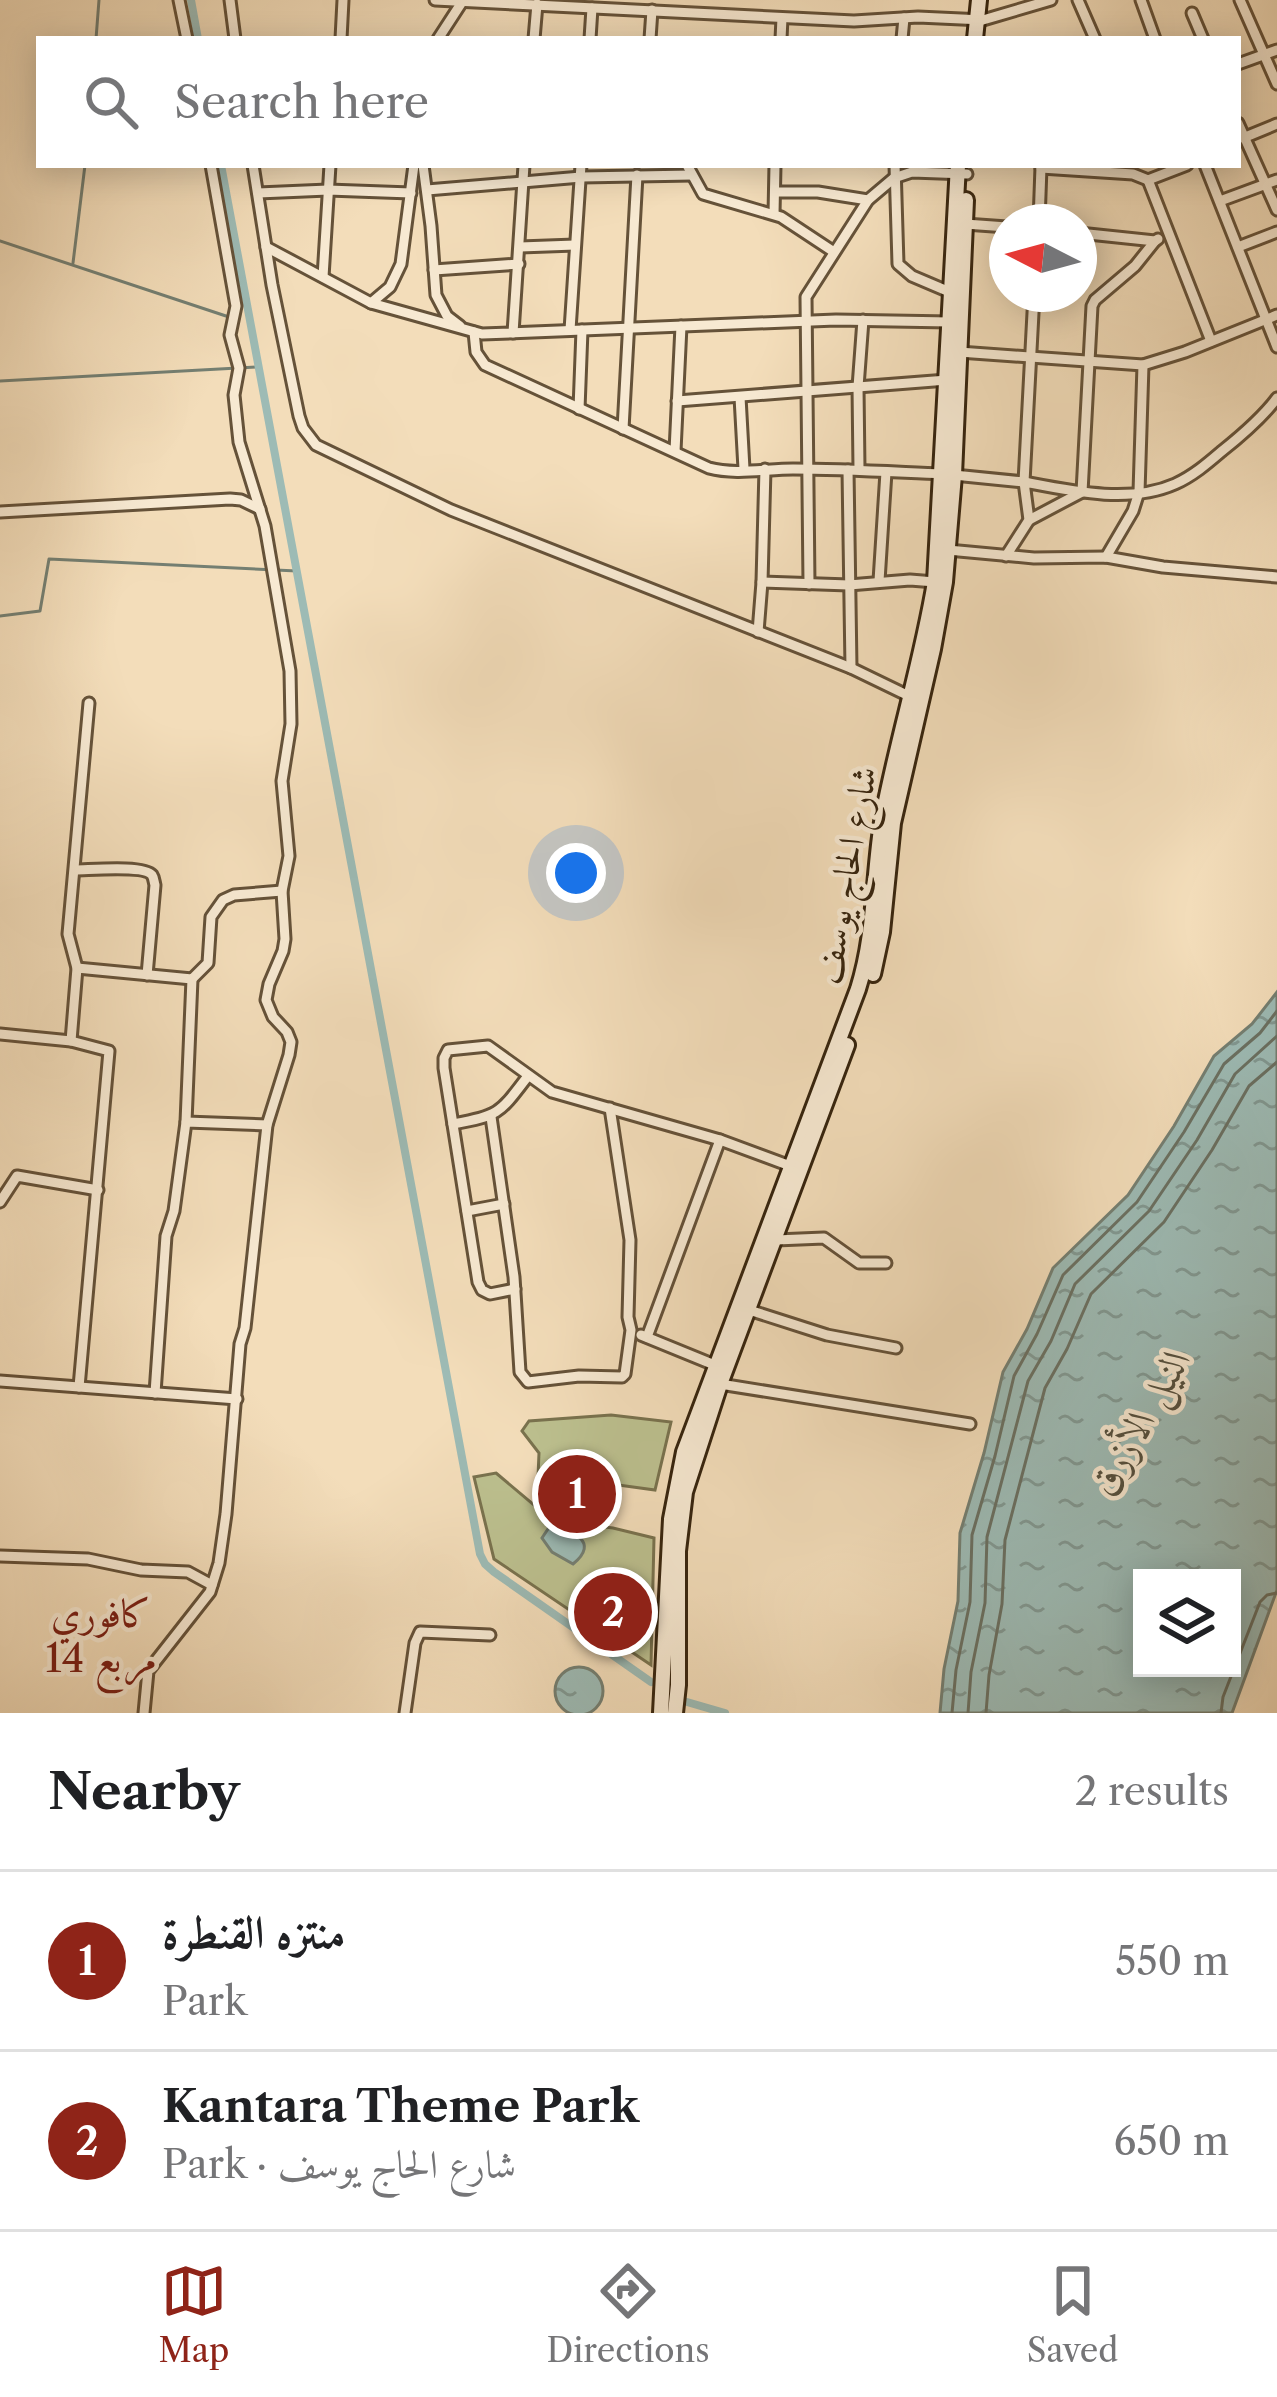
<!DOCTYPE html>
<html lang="en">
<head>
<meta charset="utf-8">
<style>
	body { margin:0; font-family:"Libre Caslon Text",Amiri,serif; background:#f2f2f2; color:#202124 }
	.controls { position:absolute; right:36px; bottom:36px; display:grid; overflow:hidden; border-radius:0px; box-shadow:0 6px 30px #0003 }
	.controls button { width:108px; height:108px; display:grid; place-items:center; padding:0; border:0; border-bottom:3px solid #e0e0e0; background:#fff; color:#202124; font:60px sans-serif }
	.compass { position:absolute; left:989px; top:204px; width:108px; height:108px; border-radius:50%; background:#fff; box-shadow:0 6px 30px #0003; rotate:276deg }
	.you { position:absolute; left:576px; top:873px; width:42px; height:42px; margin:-30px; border:9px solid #fff; border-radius:50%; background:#1a73e8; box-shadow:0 0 0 18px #1a73e833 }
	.badge { display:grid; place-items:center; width:78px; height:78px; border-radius:50%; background:#8f2418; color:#fff; font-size:39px; font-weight:700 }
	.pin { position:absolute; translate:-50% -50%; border:6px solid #fff; box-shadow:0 3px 12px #0006 }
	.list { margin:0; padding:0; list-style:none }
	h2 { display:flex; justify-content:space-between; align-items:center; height:156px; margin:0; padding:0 48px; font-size:51px }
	h2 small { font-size:39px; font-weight:400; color:#757577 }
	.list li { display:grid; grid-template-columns:78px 1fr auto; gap:36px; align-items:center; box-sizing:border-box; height:180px; padding:0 48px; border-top:3px solid #e0e0e0 }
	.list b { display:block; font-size:45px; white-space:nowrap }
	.list p { margin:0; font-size:39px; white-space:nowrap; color:#757577 }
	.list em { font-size:39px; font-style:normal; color:#757577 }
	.icon { flex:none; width:66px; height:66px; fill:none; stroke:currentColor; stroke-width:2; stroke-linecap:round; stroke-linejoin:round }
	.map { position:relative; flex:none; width:1277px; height:1713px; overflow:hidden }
	.search { position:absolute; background:#fff; box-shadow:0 6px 30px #0003; left:36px; right:36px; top:36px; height:132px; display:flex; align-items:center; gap:30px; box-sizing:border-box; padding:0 42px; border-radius:0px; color:#757577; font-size:45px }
	.sheet { height:516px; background:#fff }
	nav { display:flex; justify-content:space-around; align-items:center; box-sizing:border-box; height:168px; border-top:3px solid #e0e0e0; background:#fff; font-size:33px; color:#757577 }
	nav a { display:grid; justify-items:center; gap:6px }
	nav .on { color:#8f2418 }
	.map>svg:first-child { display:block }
</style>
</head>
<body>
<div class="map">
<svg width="1277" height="1713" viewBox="0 0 1277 1713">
	<defs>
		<pattern id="water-ripples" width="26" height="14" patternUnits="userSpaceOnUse" patternTransform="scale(3)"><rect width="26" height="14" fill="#9dbbb5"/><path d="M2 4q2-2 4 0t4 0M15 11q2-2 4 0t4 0" fill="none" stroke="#819892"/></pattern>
	</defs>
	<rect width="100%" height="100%" fill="#f3ddba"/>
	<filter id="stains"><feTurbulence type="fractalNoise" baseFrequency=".00167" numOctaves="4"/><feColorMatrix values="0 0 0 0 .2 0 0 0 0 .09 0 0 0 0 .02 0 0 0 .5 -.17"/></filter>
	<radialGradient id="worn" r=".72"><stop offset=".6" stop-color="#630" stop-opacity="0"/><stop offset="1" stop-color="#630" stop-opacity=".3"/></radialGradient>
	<!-- green -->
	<g fill="#bcc08f" stroke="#79724e" stroke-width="3">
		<polygon points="611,1415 671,1422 655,1490 604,1483 559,1498 543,1492 538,1477 539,1453 522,1431 529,1421"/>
		<polygon points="496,1473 553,1521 613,1528 654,1538 651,1665 494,1559 474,1477"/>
	</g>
	<!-- water -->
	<g fill="url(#water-ripples)" stroke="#747f72" stroke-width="3" fill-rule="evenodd">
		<path d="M1277,992v598l-45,123h-292l4,-44 14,-68 2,-68 24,-80 19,-81 24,-43 26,-61 75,-73 46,-69 40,-70 38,-32zM1142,1578h90v90h-90z"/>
		<path d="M550,1526c21,4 51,15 23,38l-21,-12 -10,-14z"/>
		<circle cx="579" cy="1691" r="24"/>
	</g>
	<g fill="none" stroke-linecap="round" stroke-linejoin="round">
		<!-- shore -->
		<g stroke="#6a7062" stroke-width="3">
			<polyline points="952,1713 956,1670 970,1602 972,1535 995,1456 1014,1376 1037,1334 1063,1275 1137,1202 1184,1132 1224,1064 1260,1033 1277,1011"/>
			<polyline points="968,1713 971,1672 985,1603 987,1537 1028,1381 1051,1341 1075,1284 1149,1211 1197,1140 1235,1074 1277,1036"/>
			<polyline points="986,1713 989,1675 1002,1604 1005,1540 1045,1388 1067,1349 1091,1294 1164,1222 1212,1150 1249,1086 1277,1062"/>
			<polyline points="1221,1713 1223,1697 1260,1602 1267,1595 1277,1593"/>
		</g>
		<!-- stream -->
		<g stroke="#747f72" stroke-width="3">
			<polyline points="96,39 99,0"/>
			<polyline points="0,241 229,317"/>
			<polyline points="73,263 85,165"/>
			<polyline points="0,381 258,367"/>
			<polyline points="0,616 40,611 49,559 297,571"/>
		</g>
		<!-- canal -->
		<g stroke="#9dbbb5" stroke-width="8">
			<polyline points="191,0 198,39"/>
			<polyline points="221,165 480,1554 485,1564 494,1572 651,1682"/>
			<polyline points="687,1702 725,1713"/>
		</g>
		<defs>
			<g id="minor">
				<polyline points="179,0 187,39"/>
				<polyline points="230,0 235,39"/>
				<polyline points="435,0 854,21 918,17 983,20 1051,0"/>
				<polyline points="1078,0 1095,39"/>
				<polyline points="1141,0 1155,39"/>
				<polyline points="1240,0 1277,84"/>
				<polyline points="1192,13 1203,39"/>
				<polyline points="341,39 343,0"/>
				<polyline points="438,39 462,2"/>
				<polyline points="534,39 537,4"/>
				<polyline points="590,39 592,8"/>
				<polyline points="650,39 652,10"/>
				<polyline points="781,39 782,18"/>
				<polyline points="902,39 904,18"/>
				<polyline points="1238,64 1277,50"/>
				<polyline points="1238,123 1277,210"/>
				<polyline points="1243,138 1277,124"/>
				<polyline points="253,165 272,285 299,416 303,428 316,445 451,510 851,668 911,697"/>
				<polyline points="423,165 431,226 436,295 447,316 460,326"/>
				<polyline points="687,165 703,194 781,217 834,252"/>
				<polyline points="895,165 898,264 912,276 952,293"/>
				<polyline points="1205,165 1277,347"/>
				<polyline points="1041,168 1133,174 1148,180 1187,165"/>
				<polyline points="1148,180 1211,341"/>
				<polyline points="427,190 581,177 692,175"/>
				<polyline points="775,192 818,192 868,200"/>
				<polyline points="258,193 328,190 411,193"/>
				<polyline points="1220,201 1277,180"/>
				<polyline points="774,214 775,165"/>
				<polyline points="1039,222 1041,167"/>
				<polyline points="965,224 1007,227"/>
				<polyline points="1079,233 1155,241 1158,239"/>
				<polyline points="266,247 371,303 482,334 836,320 950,322"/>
				<polyline points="520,247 575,245"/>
				<polyline points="1238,247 1277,232"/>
				<polyline points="434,270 519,264"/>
				<polyline points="323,277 330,165"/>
				<polyline points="371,303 390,287 401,264 414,165"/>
				<polyline points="570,330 581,165"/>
				<path d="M474,332l2,20 9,13 224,103c26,7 57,1 84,1 50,0 100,3 150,5"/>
				<polyline points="513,333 524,165"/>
				<polyline points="959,352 1143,365 1185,352 1277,315"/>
				<polyline points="740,397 744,469"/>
				<polyline points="677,401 947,380"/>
				<polyline points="579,409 582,330"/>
				<polyline points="623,429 637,175"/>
				<polyline points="675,451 681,326"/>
				<polyline points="859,469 858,387 863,320"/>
				<polyline points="848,470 851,668"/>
				<polyline points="954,475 1024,482 1034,294"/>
				<polyline points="0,512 230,499 241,500 260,509"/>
				<polyline points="1029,520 1082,492 1092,306 1095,300 1135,266 1155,241"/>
				<polyline points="948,550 1034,558 1106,557 1163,567 1277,577"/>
				<path d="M1006,556l23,-36 -5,-38c47,9 106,22 151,2 18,-8 33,-21 47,-33 20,-16 40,-33 55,-53"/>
				<polyline points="1106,557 1133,511 1139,492 1143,365"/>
				<polyline points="879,581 886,472"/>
				<polyline points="762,582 849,585 910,580 935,582"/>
				<polyline points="809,584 806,297 868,200 894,178 912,172 967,174"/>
				<polyline points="758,632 762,582 765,469"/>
				<path d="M75,870c15,0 69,-5 77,5 2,3 2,7 3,10l-8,90"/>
				<polyline points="77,968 192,979 208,963 211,917 223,900 234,895 282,891"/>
				<polyline points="0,1034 71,1041 109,1051 79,1387"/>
				<polyline points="71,1041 77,968 68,934 89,703"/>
				<polyline points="491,1117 514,1277 520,1372 528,1382 579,1376 622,1377 625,1374 631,1330 628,1317 630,1240 610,1108"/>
				<polyline points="186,1122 192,979"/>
				<path d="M453,1124c47,-9 46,-10 75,-48"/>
				<polyline points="0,1202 17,1176 98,1190"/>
				<polyline points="467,1211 504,1204"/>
				<polyline points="776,1240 824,1238 859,1263 886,1263"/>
				<polyline points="515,1289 490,1294 482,1290 478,1282 444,1068 444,1058 448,1050 488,1046 552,1092 720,1140 793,1167"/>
				<polyline points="749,1310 827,1335 896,1348"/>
				<polyline points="641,1335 717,1366"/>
				<polyline points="647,1337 720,1140"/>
				<polyline points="0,1381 237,1399"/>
				<polyline points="720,1384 970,1424"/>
				<polyline points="155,1393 166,1236 174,1211 186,1122 267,1125"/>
				<polyline points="0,1556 88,1559 141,1570 188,1572 212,1585"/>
				<polyline points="144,1713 148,1671 210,1592 219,1563 226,1514 240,1344 245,1328 267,1125 289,1055 291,1042 287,1032 273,1017 266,1000 269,984 283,951 285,939 282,891 289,856 282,781 291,724 290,671 265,526 239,442 234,395 239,368 230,335 236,306 211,165"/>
				<polyline points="405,1713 415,1643 420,1632 490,1635"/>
			</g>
			<g id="secondary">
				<polyline points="975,39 979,0"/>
				<polyline points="873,974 882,932 893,823 933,649 945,582 954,475 966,200"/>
				<path d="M661,1713l10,-194 13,-67 174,-463c18,-57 15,-115 25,-173 15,-79 39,-155 52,-234l23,-417"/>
				<polyline points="675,1713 678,1685 678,1551 685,1492 720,1384 847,1045"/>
			</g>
		</defs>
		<!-- minor casing -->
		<use href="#minor" stroke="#655239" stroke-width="15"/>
		<!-- secondary casing -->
		<use href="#secondary" stroke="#36240e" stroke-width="20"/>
		<!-- minor -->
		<use href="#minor" stroke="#f7e9d2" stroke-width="9"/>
		<!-- secondary -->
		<use href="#secondary" stroke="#f7e9d2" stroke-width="14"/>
	</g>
	<g text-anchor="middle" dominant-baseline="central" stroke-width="9" stroke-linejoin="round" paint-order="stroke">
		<!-- street labels -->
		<g font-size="36" fill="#36240e" stroke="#f7e9d2">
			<text transform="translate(845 875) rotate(-80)">شارع الحاج يوسف</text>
		</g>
		<!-- water labels -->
		<g font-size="39" font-style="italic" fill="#555140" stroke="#f7e9d2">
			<text transform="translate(1139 1421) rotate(-60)">النيل الأزرق</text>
		</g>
		<!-- neighbourhood labels -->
		<g font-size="39" fill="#7a1f14" stroke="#f7e9d2">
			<text x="101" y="1613">كافوري<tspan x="101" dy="45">مربع 14</tspan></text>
		</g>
	</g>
	<rect width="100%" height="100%" filter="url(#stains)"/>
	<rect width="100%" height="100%" fill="url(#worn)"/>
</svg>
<div class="controls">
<button><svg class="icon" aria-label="layers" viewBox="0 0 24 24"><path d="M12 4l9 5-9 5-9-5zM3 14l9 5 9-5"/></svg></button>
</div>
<svg class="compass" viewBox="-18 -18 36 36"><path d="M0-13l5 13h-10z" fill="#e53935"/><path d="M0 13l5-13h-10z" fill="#757577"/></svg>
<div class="you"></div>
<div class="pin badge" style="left:577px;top:1494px">1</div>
<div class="pin badge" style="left:613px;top:1612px">2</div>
<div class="search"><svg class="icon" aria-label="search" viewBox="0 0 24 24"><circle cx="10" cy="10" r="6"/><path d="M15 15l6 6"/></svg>Search here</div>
</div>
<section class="sheet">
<h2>Nearby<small>2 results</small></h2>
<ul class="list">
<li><span class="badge">1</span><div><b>منتزه القنطرة</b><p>Park</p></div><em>550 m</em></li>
<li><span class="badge">2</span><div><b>Kantara Theme Park</b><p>Park · شارع الحاج يوسف</p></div><em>650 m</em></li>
</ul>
</section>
<nav>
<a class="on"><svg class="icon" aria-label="map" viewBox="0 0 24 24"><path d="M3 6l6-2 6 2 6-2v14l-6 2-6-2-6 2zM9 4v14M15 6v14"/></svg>Map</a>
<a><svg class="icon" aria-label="directions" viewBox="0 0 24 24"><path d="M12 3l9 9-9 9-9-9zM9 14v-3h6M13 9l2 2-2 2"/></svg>Directions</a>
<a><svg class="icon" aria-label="saved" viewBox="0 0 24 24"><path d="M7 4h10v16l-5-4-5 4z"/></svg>Saved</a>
</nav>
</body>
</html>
